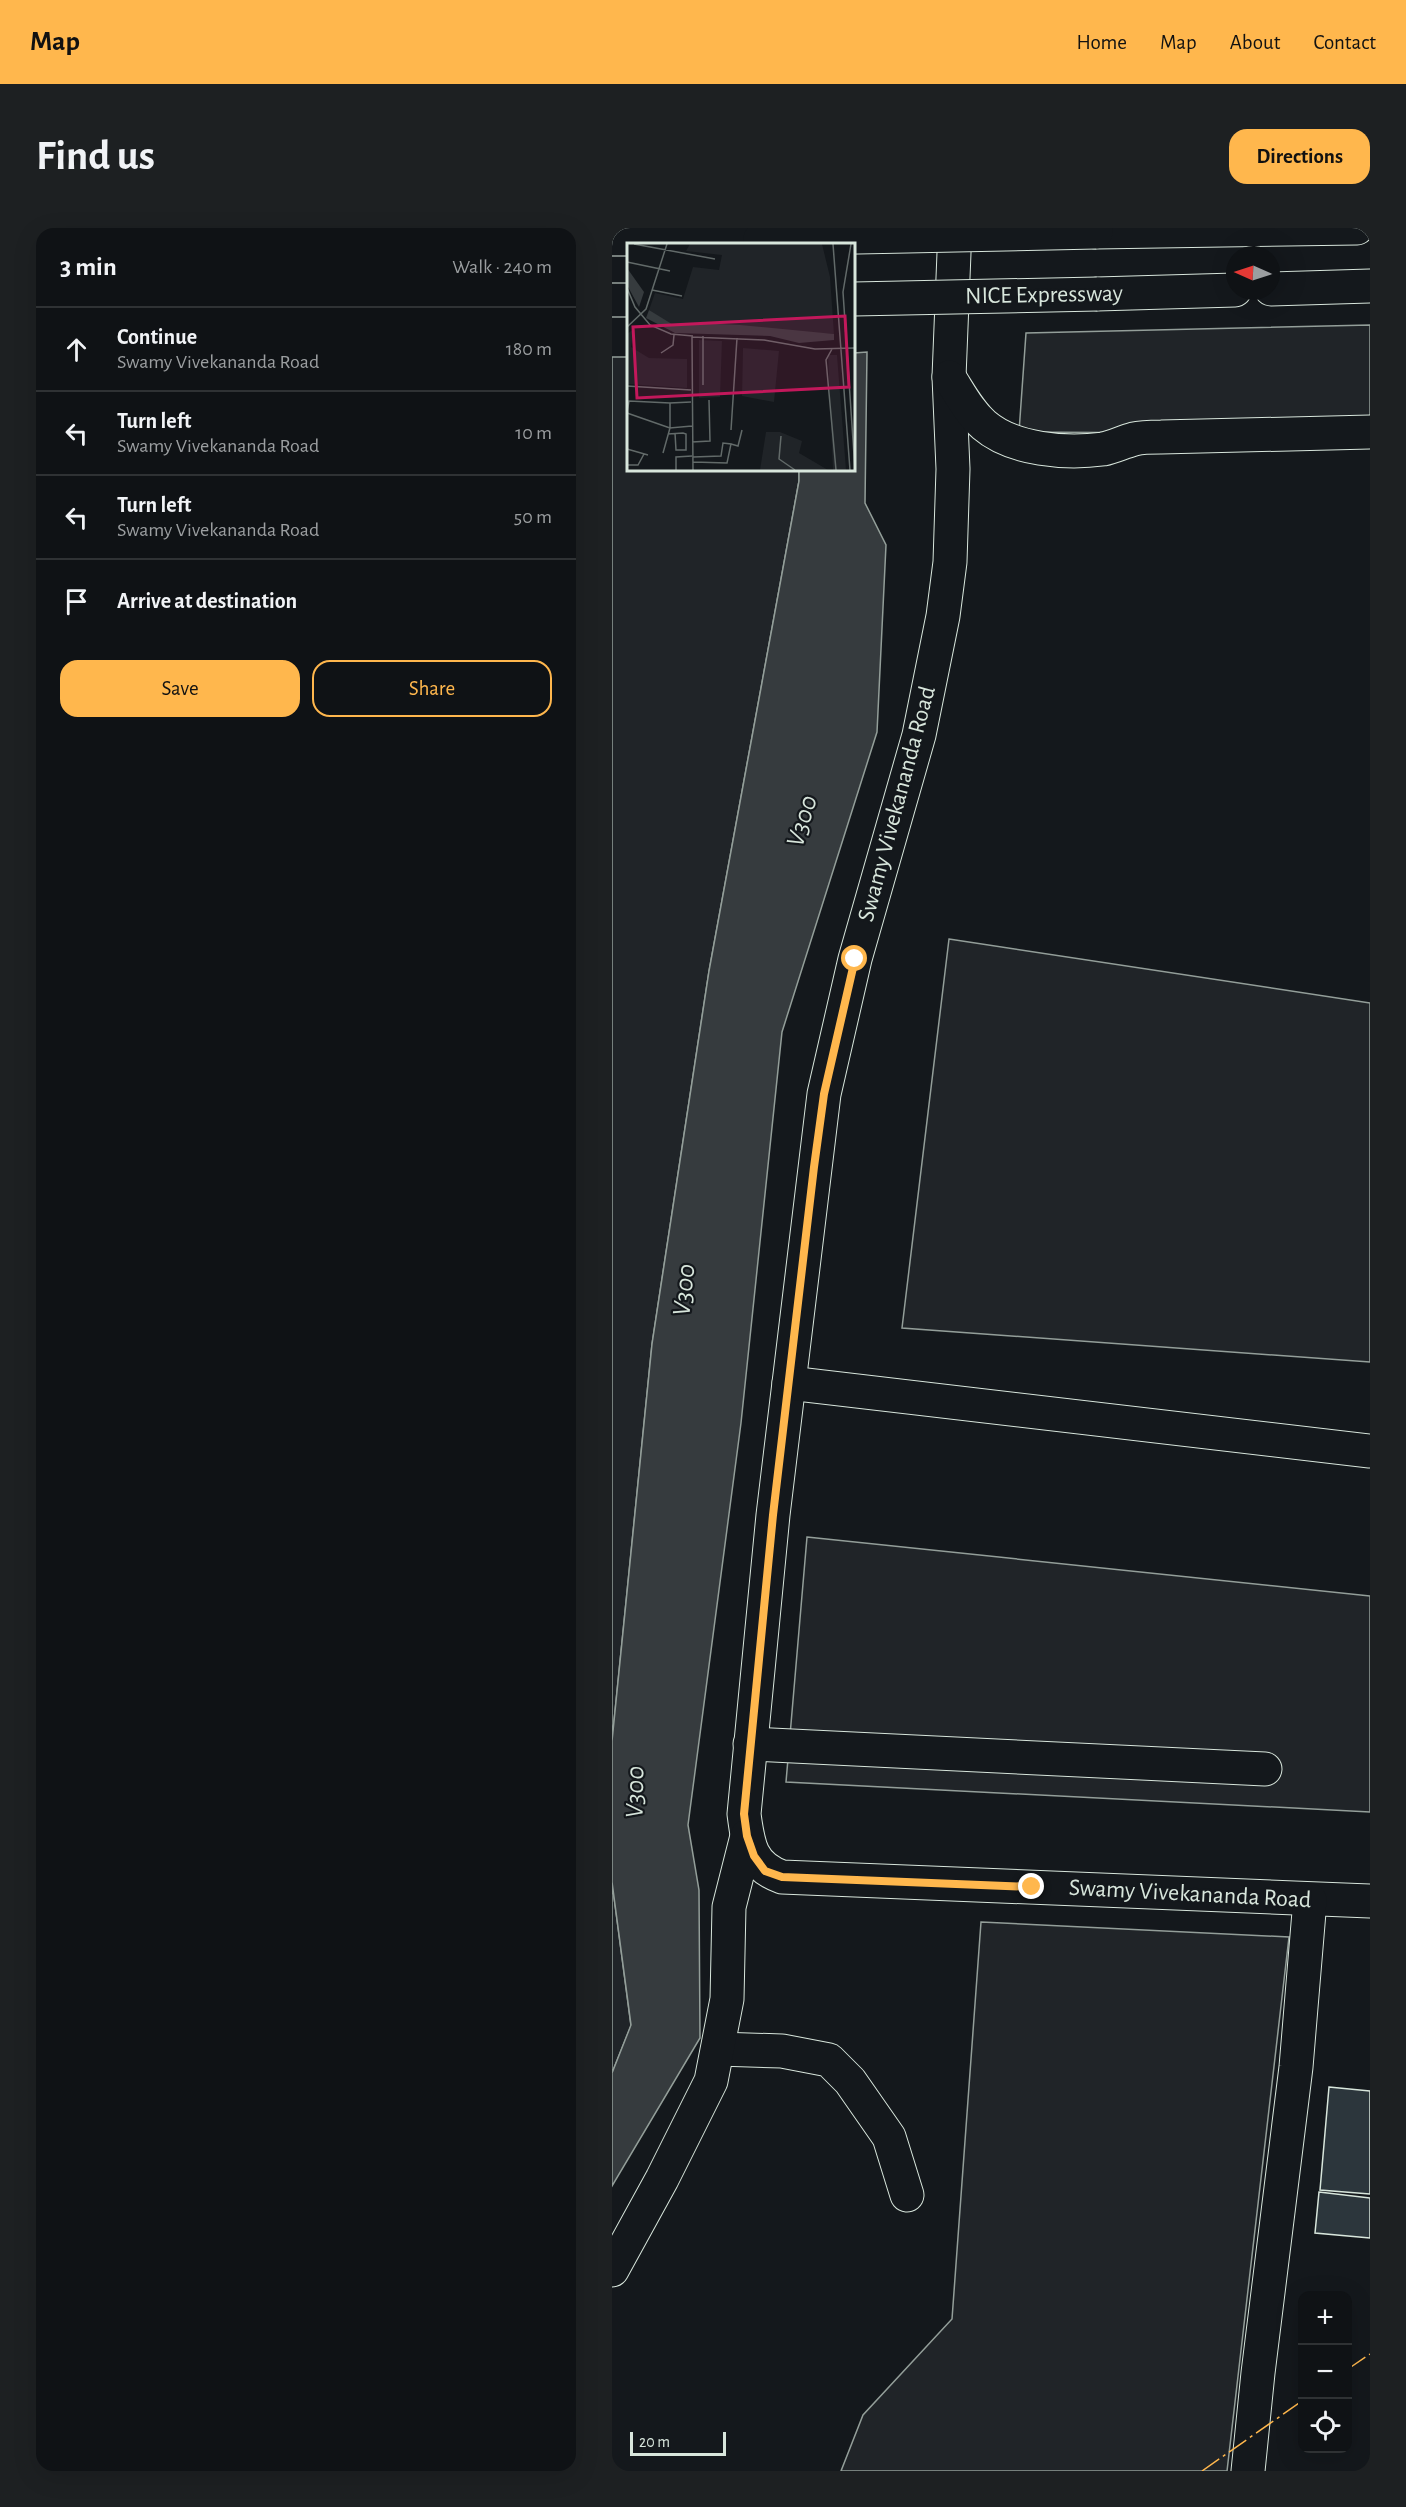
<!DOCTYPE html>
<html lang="en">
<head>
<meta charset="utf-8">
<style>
	body { margin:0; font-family:"Alegreya Sans",sans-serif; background:#1d2022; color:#f1f3f6 }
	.controls { position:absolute; right:18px; bottom:18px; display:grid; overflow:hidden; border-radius:12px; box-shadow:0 6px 24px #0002 }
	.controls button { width:54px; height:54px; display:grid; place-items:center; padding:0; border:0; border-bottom:2px solid #2f3234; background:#0f1215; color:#f1f3f6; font:30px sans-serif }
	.compass { position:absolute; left:614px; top:18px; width:54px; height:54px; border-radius:50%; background:#0f1215; box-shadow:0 6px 24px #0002; rotate:273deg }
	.scale { position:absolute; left:18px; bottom:15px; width:96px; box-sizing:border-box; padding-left:6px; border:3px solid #d8e6dc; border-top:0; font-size:16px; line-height:21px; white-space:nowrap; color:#d8e6dc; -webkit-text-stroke:4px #14181c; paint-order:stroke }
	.stop { position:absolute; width:18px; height:18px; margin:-14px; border:4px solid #ffb74d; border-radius:50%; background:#fff }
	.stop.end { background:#ffb74d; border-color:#fff; box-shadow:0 2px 6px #0008 }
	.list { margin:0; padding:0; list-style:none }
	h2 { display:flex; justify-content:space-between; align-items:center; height:78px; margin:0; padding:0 24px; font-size:26px }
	h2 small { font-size:20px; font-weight:400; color:#9b9ea0 }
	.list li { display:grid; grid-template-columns:39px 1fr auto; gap:18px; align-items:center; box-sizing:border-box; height:84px; padding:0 24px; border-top:2px solid #2f3234 }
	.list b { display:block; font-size:22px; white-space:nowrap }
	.list p { margin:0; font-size:20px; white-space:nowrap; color:#9b9ea0 }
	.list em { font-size:20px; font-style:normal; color:#9b9ea0 }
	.actions { display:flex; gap:12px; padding:18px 24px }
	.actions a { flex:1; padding:14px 0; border:2px solid #ffb74d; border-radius:18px; text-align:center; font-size:21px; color:#ffb74d }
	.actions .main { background:#ffb74d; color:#111 }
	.icon { flex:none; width:33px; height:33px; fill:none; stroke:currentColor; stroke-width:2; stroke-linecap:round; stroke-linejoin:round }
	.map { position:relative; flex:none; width:758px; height:2243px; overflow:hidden; border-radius:18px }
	header { display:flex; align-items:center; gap:36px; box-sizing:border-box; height:84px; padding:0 30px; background:#ffb74d; color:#111 }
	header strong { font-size:28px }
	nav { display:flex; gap:33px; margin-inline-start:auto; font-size:21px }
	.intro { display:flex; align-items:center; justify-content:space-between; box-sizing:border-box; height:144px; padding:0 36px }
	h1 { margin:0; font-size:42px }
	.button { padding:15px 27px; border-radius:18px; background:#ffb74d; color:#111; font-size:21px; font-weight:700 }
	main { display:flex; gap:36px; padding:0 36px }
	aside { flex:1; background:#0f1215; border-radius:18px; box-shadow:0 6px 24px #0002 }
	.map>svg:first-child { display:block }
</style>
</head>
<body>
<header>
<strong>Map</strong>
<nav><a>Home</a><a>Map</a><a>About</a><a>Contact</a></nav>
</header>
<div class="intro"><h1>Find us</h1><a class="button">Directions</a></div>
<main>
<aside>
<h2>3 min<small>Walk · 240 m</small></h2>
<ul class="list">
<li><svg class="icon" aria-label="ahead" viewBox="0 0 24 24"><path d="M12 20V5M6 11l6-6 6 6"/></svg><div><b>Continue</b><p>Swamy Vivekananda Road</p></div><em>180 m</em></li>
<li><svg class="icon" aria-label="left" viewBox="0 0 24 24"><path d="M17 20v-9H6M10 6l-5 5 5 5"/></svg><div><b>Turn left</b><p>Swamy Vivekananda Road</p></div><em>10 m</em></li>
<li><svg class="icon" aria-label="left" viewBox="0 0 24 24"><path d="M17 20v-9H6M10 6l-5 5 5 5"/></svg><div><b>Turn left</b><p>Swamy Vivekananda Road</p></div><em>50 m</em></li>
<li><svg class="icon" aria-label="arrive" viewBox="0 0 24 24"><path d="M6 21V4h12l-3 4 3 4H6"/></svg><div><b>Arrive at destination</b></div></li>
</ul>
<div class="actions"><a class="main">Save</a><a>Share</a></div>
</aside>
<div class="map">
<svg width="758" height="2243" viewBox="0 0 758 2243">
	<rect width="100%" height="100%" fill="#14181c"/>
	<!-- green -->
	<g fill="#202428" stroke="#939e99" stroke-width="1.5">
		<polygon points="758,97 758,206 407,204 414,105"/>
		<polygon points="0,129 16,129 16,242 187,242 187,253 97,743 40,1116 0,1513"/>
		<polygon points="337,711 758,775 758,1134 290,1100"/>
		<polygon points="195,1309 758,1368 758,1584 174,1554"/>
		<polygon points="0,1654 19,1798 0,1845"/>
		<polygon points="369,1694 677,1709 615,2243 229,2243 251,2187 340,2091"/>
	</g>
	<!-- water -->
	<polygon fill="#363b3e" stroke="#939e99" stroke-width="1.5" points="255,124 253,275 274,317 265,504 170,804 129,1195 76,1597 87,1662 88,1810 0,1958 0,1845 19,1797 0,1654 0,1513 40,1116 97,743 187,253 187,242 242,242 242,125"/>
	<!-- building -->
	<g fill="#2c363c" stroke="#d8e6dc" stroke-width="1.5">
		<polygon points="717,1859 758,1863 758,1966 708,1962"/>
		<polygon points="707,1964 758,1970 758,2010 703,2005"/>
	</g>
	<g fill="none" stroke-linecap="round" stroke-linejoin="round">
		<defs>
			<g id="minor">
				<path d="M343,0l-6,149 4,92 -3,93 -7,54 -24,119 -64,224 -31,135 -51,421 -29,299c4,31 7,52 38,63l588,24"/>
				<path d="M337,149c11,17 20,35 35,48 29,25 82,29 119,24 10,-2 20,-7 31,-10 8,-2 18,-2 27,-2l209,-5"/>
				<polyline points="177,1155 758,1223"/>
				<polyline points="138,1516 653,1541"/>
				<polyline points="106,1821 170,1823 217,1832 238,1853 277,1909 295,1967"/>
				<polyline points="0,2042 50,1951 99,1853 115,1771 117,1679 135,1608"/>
				<polyline points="636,2243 646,2145 684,1839 698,1672"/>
			</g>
			<g id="highway">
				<polyline points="484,4 745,0"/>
				<polyline points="0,11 148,11"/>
				<polyline points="659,61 758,58"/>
				<polyline points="485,66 623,62"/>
				<polyline points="0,72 16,72"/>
			</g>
		</defs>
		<!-- minor casing -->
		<use href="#minor" stroke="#d8e6dc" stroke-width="35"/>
		<!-- highway casing -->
		<use href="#highway" stroke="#d8e6dc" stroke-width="35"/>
		<!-- minor -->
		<use href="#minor" stroke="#14181c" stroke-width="33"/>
		<!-- highway -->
		<use href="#highway" stroke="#14181c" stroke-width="33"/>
		<defs>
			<g id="highway-bridge">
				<polyline points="148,11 484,4"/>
				<polyline points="242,71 485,66"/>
			</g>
		</defs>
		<!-- highway-bridge casing -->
		<use href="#highway-bridge" stroke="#d8e6dc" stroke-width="35" stroke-linecap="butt"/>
		<!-- highway-bridge -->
		<use href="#highway-bridge" stroke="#14181c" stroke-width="33"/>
		<!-- power -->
		<g stroke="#ffb74d" stroke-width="1.5" stroke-dasharray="21 4.5 3 4.5" stroke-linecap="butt">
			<polyline points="736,2141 758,2126"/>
			<polyline points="590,2243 690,2173"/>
		</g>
	</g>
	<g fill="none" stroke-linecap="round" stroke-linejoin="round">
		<!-- route -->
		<polyline stroke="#ffb74d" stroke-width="8" points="243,731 212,866 202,939 161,1287 132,1586 135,1608 142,1628 153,1643 170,1649 420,1659"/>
	</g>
	<g text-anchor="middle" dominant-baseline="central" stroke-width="4.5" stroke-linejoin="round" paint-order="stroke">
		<!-- street labels -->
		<g font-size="24" fill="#d8e6dc" stroke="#14181c">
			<text transform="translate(432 67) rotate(-1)">NICE Expressway</text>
			<text transform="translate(285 576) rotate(-75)">Swamy Vivekananda Road</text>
			<text transform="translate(578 1666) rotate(3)">Swamy Vivekananda Road</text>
		</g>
		<!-- water labels -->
		<g font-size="26" font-style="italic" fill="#d8e6dc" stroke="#14181c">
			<text transform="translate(190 593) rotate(-73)">V300</text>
			<text transform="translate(72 1062) rotate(-84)">V300</text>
			<text transform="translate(23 1564) rotate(-89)">V300</text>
		</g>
	</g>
	<!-- overview -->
	<g transform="translate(15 15)">
		<rect width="228" height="228" fill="#14181c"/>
		<path d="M63,1h132l8,33 4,57 -167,-10 -18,-14 6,-17 28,6 10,-32 26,3 3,-15 -36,-4zM7,86l-3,18 18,11 38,1v29l-60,-4v-50zM72,97l23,1 -2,56 -21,1zM116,105l36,3 -5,51 -32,-6zM201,112h9l9,115h-13zM139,189h14l22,9 -3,12 29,17h-68z" fill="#202428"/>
		<path d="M0,25l17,24 -5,15 -12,-22zM22,67l26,16 20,-3 45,2 94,9v6l-35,3 -29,-7 -95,-3 -29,-15z" fill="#363b3e"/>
		<path fill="none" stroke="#626a69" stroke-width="1.5" d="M7,1l81,15M206,1l17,226M224,1l-8,48 12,178M0,19l43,9M0,45l8,19 15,18 21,9 22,2M25,47l30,6M0,84l19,-18 21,-65M76,93v49M205,106l-6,11 10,110M34,110l12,-8 1,-10M0,143l64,4M64,159l-21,1v25l22,-2M0,169l2,-11 41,2M0,170l43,15 -7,25M104,187l6,-92M41,191l15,-1 3,1v16h-10l-1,-17M154,193l-2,23 16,11M65,199l18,-1 -1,-41M104,201l7,2 4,-16M0,206l21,6M66,214l28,-1 2,-13 8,1 -4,19 -34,-1M0,222h11l6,-11M49,227v-13l16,-1M66,227l-1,-133 72,3 51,9 40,-1"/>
		<path fill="#c2185b" fill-opacity="0.15" stroke="#c2185b" stroke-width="3" d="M218,73l4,71 -212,11 -4,-71z"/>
		<rect width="228" height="228" fill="none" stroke="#d8e6dc" stroke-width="3"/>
	</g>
</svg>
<div class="controls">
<button>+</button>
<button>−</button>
<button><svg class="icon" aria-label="locate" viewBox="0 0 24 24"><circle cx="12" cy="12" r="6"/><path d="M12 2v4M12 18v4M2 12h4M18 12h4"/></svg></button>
</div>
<svg class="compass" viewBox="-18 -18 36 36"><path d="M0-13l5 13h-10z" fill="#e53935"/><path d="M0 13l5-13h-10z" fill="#9b9ea0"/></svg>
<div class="scale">20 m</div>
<div class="stop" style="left:243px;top:731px"></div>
<div class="stop end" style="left:420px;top:1659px"></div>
</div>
</main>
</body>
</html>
